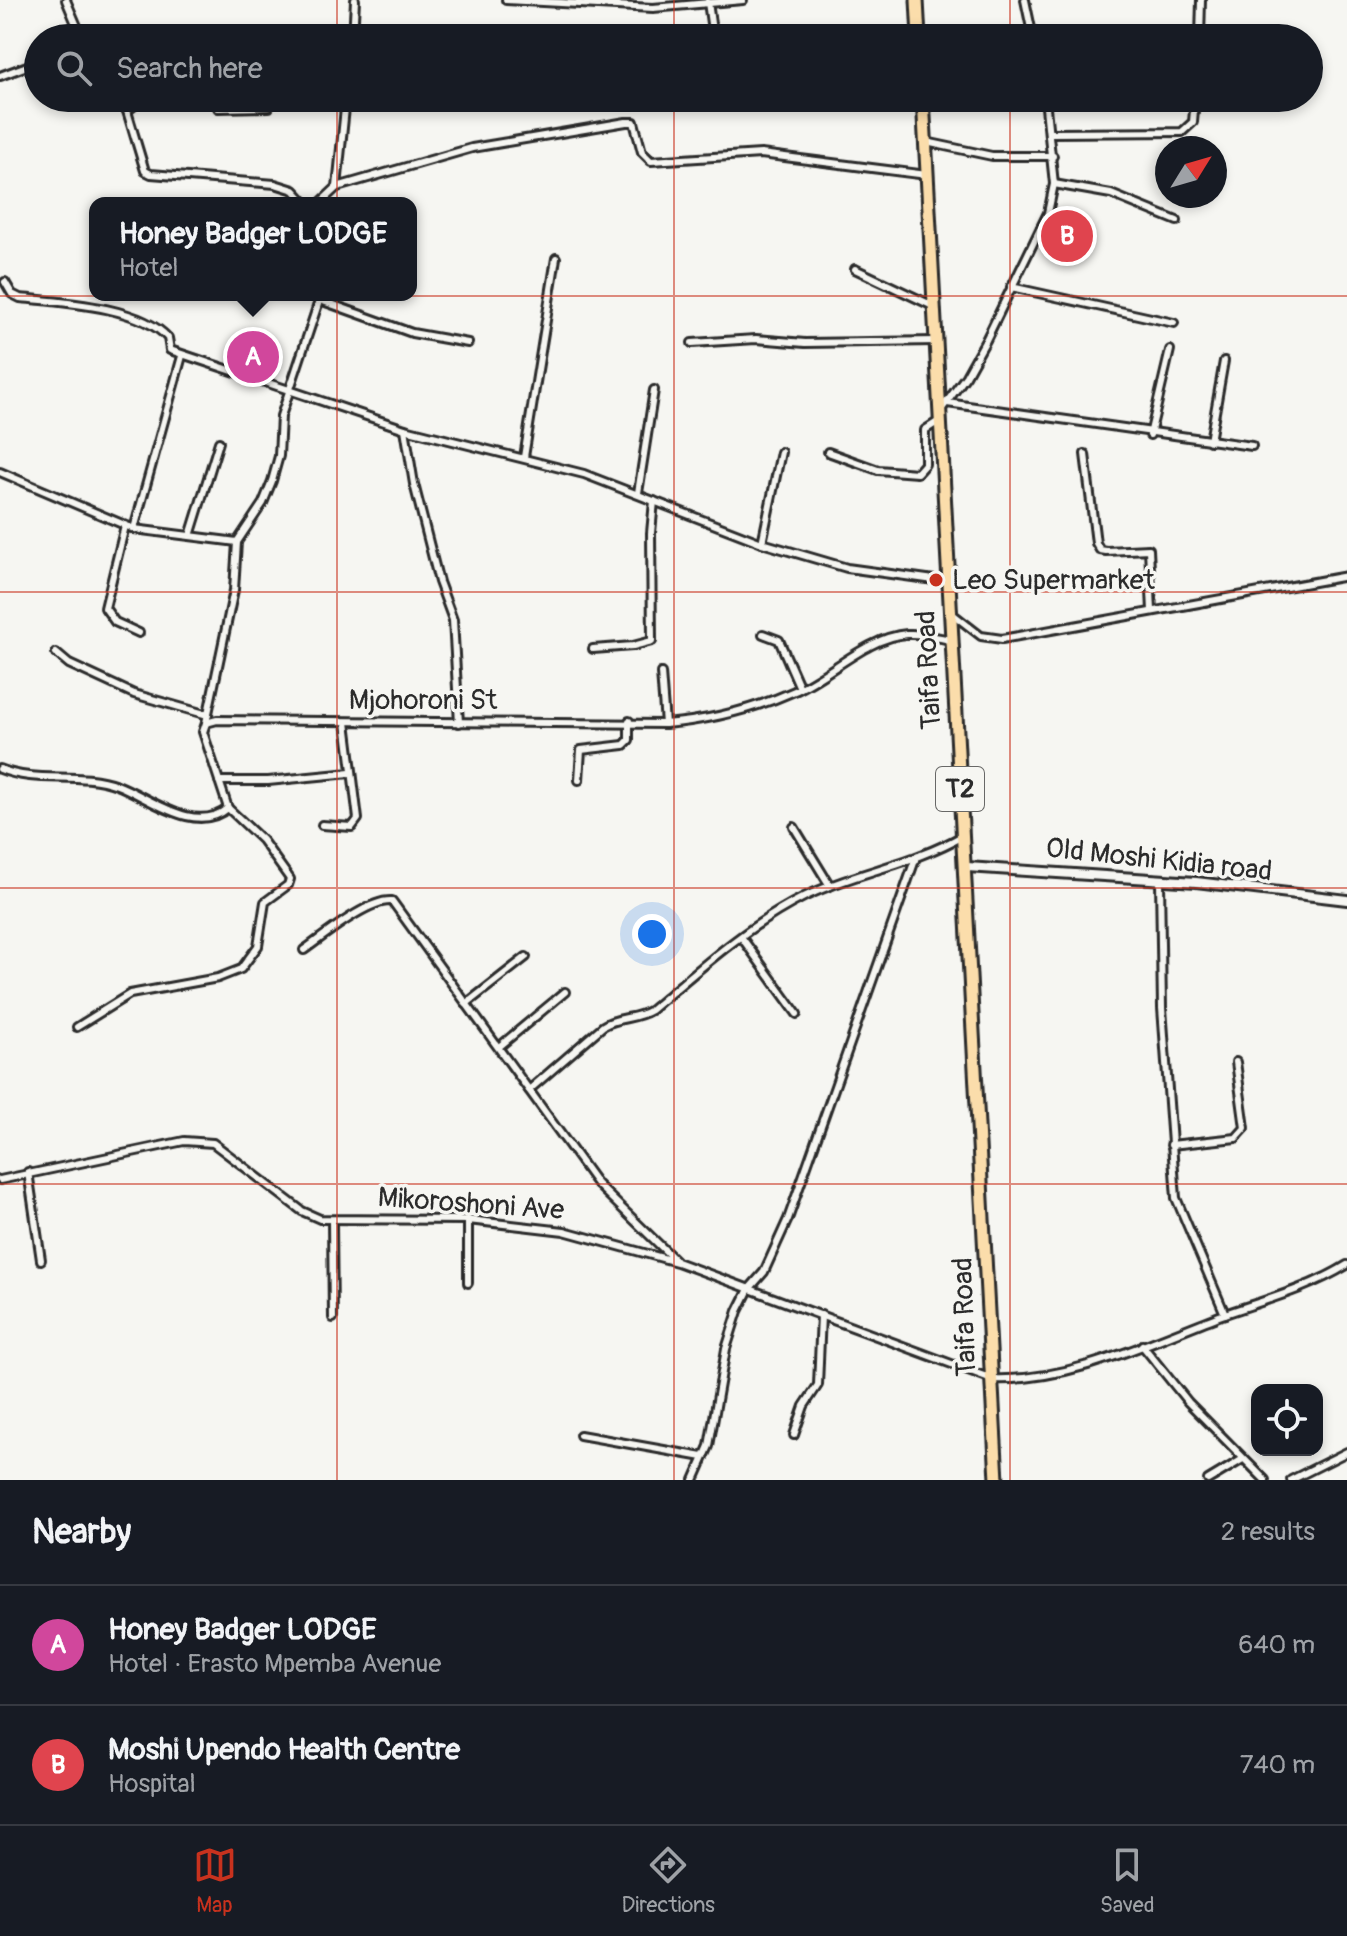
<!DOCTYPE html>
<html lang="en">
<head>
<meta charset="utf-8">
<style>
	body { margin:0; font-family:Pangolin,sans-serif; background:#242831; color:#f1f3f6 }
	.controls { position:absolute; right:24px; bottom:24px; display:grid; overflow:hidden; border-radius:16px; box-shadow:0 4px 12px #0003 }
	.controls button { width:72px; height:72px; display:grid; place-items:center; padding:0; border:0; border-bottom:2px solid #363941; background:#171b24; color:#f1f3f6; font:40px sans-serif }
	.compass { position:absolute; left:1155px; top:136px; width:72px; height:72px; border-radius:50%; background:#171b24; box-shadow:0 4px 12px #0003; rotate:53deg }
	.you { position:absolute; left:652px; top:934px; width:28px; height:28px; margin:-20px; border:6px solid #fff; border-radius:50%; background:#1a73e8; box-shadow:0 0 0 12px #1a73e833 }
	.badge { display:grid; place-items:center; width:52px; height:52px; border-radius:50%; background:#c8321e; color:#fff; font-size:26px; font-weight:700 }
	.pin { position:absolute; translate:-50% -50%; border:4px solid #fff; box-shadow:0 2px 8px #0006 }
	.popup { position:absolute; left:89px; top:197px; width:328px; height:104px; box-sizing:border-box; display:grid; place-content:center; border-radius:16px; background:#171b24; filter:drop-shadow(0 2px 6px #0005); font-size:26px; white-space:nowrap; color:#9ea1a6 }
	.popup b { font-size:30px; color:#f1f3f6 }
	.popup::after { content:''; position:absolute; left:50%; top:100%; margin-left:-16px; border:16px solid transparent; border-top-color:#171b24 }
	.list { margin:0; padding:0; list-style:none }
	h2 { display:flex; justify-content:space-between; align-items:center; height:104px; margin:0; padding:0 32px; font-size:34px }
	h2 small { font-size:26px; font-weight:400; color:#9ea1a6 }
	.list li { display:grid; grid-template-columns:52px 1fr auto; gap:24px; align-items:center; box-sizing:border-box; height:120px; padding:0 32px; border-top:2px solid #363941 }
	.list b { display:block; font-size:30px; white-space:nowrap }
	.list p { margin:0; font-size:26px; white-space:nowrap; color:#9ea1a6 }
	.list em { font-size:26px; font-style:normal; color:#9ea1a6 }
	.icon { flex:none; width:44px; height:44px; fill:none; stroke:currentColor; stroke-width:2; stroke-linecap:round; stroke-linejoin:round }
	.map { position:relative; flex:none; width:1347px; height:1480px; overflow:hidden }
	.search { position:absolute; background:#171b24; box-shadow:0 4px 12px #0003; left:24px; right:24px; top:24px; height:88px; display:flex; align-items:center; gap:20px; box-sizing:border-box; padding:0 28px; border-radius:44px; color:#9ea1a6; font-size:30px }
	.sheet { height:344px; background:#171b24 }
	nav { display:flex; justify-content:space-around; align-items:center; box-sizing:border-box; height:112px; border-top:2px solid #363941; background:#171b24; font-size:22px; color:#9ea1a6 }
	nav a { display:grid; justify-items:center; gap:4px }
	nav .on { color:#c8321e }
	.map>svg:first-child { display:block }
</style>
</head>
<body>
<div class="map">
<svg width="1347" height="1480" viewBox="0 0 1347 1480">
	<rect width="100%" height="100%" fill="#f6f6f2"/>
	<filter id="ink" filterUnits="userSpaceOnUse"><feTurbulence type="fractalNoise" baseFrequency=".0125" numOctaves="2"/><feDisplacementMap in="SourceGraphic" scale="16" xChannelSelector="R" yChannelSelector="G"/><feConvolveMatrix kernelMatrix="1 2 1 2 8 2 1 2 1" color-interpolation-filters="sRGB"/></filter>
	<g filter="url(#ink)">
		<g fill="none" stroke-linecap="round" stroke-linejoin="round">
			<defs>
				<g id="street">
					<polyline points="66,0 82,38"/>
					<polyline points="506,0 653,8 743,0"/>
					<polyline points="1025,0 1033,38"/>
					<polyline points="708,2 713,38"/>
					<polyline points="353,38 355,0"/>
					<polyline points="1200,38 1201,0"/>
					<polyline points="0,76 38,62"/>
					<polyline points="119,98 127,111 145,171 151,174 275,184 294,190 306,203"/>
					<polyline points="218,108 269,107 273,98"/>
					<polyline points="127,111 144,98"/>
					<polyline points="1051,133 1182,132 1193,122 1195,98"/>
					<polyline points="926,142 992,156 1053,156"/>
					<polyline points="1054,184 1111,194 1177,221"/>
					<polyline points="337,187 472,148 626,122 634,122 642,152 651,161 761,154 927,175"/>
					<polyline points="320,203 337,187 346,98"/>
					<polyline points="855,269 933,306"/>
					<path d="M5,282l7,12 8,4c40,4 120,8 148,40l2,12 235,79 179,45 178,69 85,25 102,14"/>
					<polyline points="1011,287 1174,323"/>
					<polyline points="320,300 412,333 468,343"/>
					<polyline points="692,343 756,339 805,343 936,341"/>
					<polyline points="947,403 1252,446"/>
					<polyline points="941,410 966,376 986,340 1048,213 1054,184 1045,98"/>
					<polyline points="405,429 414,484 439,582 453,620 459,723"/>
					<polyline points="1150,435 1170,350"/>
					<polyline points="1210,441 1224,361"/>
					<polyline points="828,452 878,470 917,473 925,464 925,430 939,421"/>
					<polyline points="1085,454 1096,543 1100,550 1106,551 1149,549 1152,611"/>
					<polyline points="524,457 556,258"/>
					<polyline points="0,472 134,529 237,542"/>
					<polyline points="638,493 654,390"/>
					<polyline points="125,526 105,608 115,622 139,633"/>
					<polyline points="134,529 182,356"/>
					<polyline points="190,536 219,442"/>
					<polyline points="762,543 781,452"/>
					<polyline points="950,612 981,636 1002,639 1347,576"/>
					<polyline points="763,634 779,640 800,688"/>
					<polyline points="593,649 633,646 652,641 651,533 654,501"/>
					<polyline points="56,653 69,664 134,694 208,715"/>
					<polyline points="661,673 665,724"/>
					<polyline points="206,723 234,590 237,542 263,503 272,481 279,456 281,416 321,295"/>
					<path d="M0,769c38,15 79,2 117,16 32,12 78,51 111,23l-25,-76 3,-9 11,-3 448,4c46,-4 90,-15 132,-34 35,-16 71,-53 110,-56 15,-1 29,3 43,6"/>
					<polyline points="579,780 581,750 624,745 629,740 629,721"/>
					<polyline points="219,781 268,781 350,773"/>
					<polyline points="322,825 352,827 358,819 346,722"/>
					<polyline points="794,827 830,886"/>
					<polyline points="1160,881 1162,1008 1176,1198 1225,1314"/>
					<polyline points="742,938 797,1014"/>
					<path d="M304,950c20,-14 64,-51 88,-49l205,283 78,76"/>
					<polyline points="466,1004 526,957"/>
					<polyline points="77,1027 130,994 218,978 241,969 258,946 265,902 288,885 290,879 262,840 228,808"/>
					<polyline points="500,1046 565,992"/>
					<path d="M529,1090l74,-64c16,-10 32,-6 48,-16 47,-40 97,-85 153,-113 53,-26 106,-31 160,-62"/>
					<polyline points="1171,1145 1236,1138 1245,1128 1236,1062"/>
					<polyline points="28,1172 41,1260"/>
					<path d="M0,1180l184,-39 29,2 89,68 18,8 148,1 96,11 113,31 315,117c78,3 158,-37 230,-64 43,-15 86,-26 125,-50"/>
					<polyline points="332,1221 333,1318"/>
					<polyline points="468,1283 468,1220"/>
					<polyline points="1142,1345 1188,1402 1265,1480"/>
					<polyline points="580,1435 703,1457"/>
					<polyline points="794,1435 804,1406 818,1385 821,1315"/>
					<polyline points="694,1480 709,1446 726,1349 738,1311 749,1289 764,1272 788,1219 915,860"/>
					<polyline points="1208,1480 1243,1459"/>
					<polyline points="1291,1480 1347,1452"/>
				</g>
				<polyline id="secondary" points="967,867 1196,882 1347,900"/>
				<g id="highway">
					<polyline points="917,0 919,38"/>
					<polyline points="923,98 997,1480"/>
				</g>
			</defs>
			<!-- street casing -->
			<use href="#street" stroke="#2b2b2b" stroke-width="12"/>
			<!-- secondary casing -->
			<use href="#secondary" stroke="#2b2b2b" stroke-width="14"/>
			<!-- highway casing -->
			<use href="#highway" stroke="#2b2b2b" stroke-width="17"/>
			<!-- street -->
			<use href="#street" stroke="#f6f6f2" stroke-width="6"/>
			<!-- secondary -->
			<use href="#secondary" stroke="#f6f6f2" stroke-width="8"/>
			<!-- highway -->
			<use href="#highway" stroke="#fbddab" stroke-width="11"/>
		</g>
	</g>
	<!-- grid -->
	<path fill="none" stroke="#c8321e" stroke-width="2" stroke-opacity="0.55" d="M337,0v38M674,0v38M1010,0v38M337,98v1382M674,98v1382M1010,98v1382M0,296h1347M0,592h1347M0,888h1347M0,1184h1347"/>
	<!-- markers -->
	<circle fill="#c8321e" stroke="#f6f6f2" stroke-width="3" cx="936" cy="580" r="8"/>
	<g text-anchor="middle" dominant-baseline="central" stroke-width="7" stroke-linejoin="round" paint-order="stroke">
		<!-- shield labels -->
		<rect fill="#f6f6f2" stroke="#686867" stroke-width="2" x="936" y="767" width="48" height="44" rx="6"/>
		<g font-size="26" font-weight="bold" fill="#2b2b2b">
			<text x="960" y="789">T2</text>
		</g>
		<!-- poi labels -->
		<g font-size="28" fill="#2b2b2b" stroke="#f6f6f2" text-anchor="start">
			<text x="952" y="580">Leo Supermarket</text>
		</g>
		<!-- street labels -->
		<g font-size="28" fill="#2b2b2b" stroke="#f6f6f2">
			<text transform="translate(929 670) rotate(-93)">Taifa Road</text>
			<text x="423" y="700">Mjohoroni St</text>
			<text transform="translate(1159 860) rotate(6)">Old Moshi Kidia road</text>
			<text transform="translate(471 1204) rotate(4)">Mikoroshoni Ave</text>
			<text transform="translate(965 1317) rotate(-92)">Taifa Road</text>
		</g>
	</g>
</svg>
<div class="controls">
<button><svg class="icon" aria-label="locate" viewBox="0 0 24 24"><circle cx="12" cy="12" r="6"/><path d="M12 2v4M12 18v4M2 12h4M18 12h4"/></svg></button>
</div>
<svg class="compass" viewBox="-18 -18 36 36"><path d="M0-13l5 13h-10z" fill="#e53935"/><path d="M0 13l5-13h-10z" fill="#9ea1a6"/></svg>
<div class="you"></div>
<div class="pin badge" style="left:253px;top:357px;background:#d1479c">A</div>
<div class="popup"><b>Honey Badger LODGE</b>Hotel</div>
<div class="pin badge" style="left:1067px;top:236px;background:#e0444e">B</div>
<div class="search"><svg class="icon" aria-label="search" viewBox="0 0 24 24"><circle cx="10" cy="10" r="6"/><path d="M15 15l6 6"/></svg>Search here</div>
</div>
<section class="sheet">
<h2>Nearby<small>2 results</small></h2>
<ul class="list">
<li><span class="badge" style="background:#d1479c">A</span><div><b>Honey Badger LODGE</b><p>Hotel · Erasto Mpemba Avenue</p></div><em>640 m</em></li>
<li><span class="badge" style="background:#e0444e">B</span><div><b>Moshi Upendo Health Centre</b><p>Hospital</p></div><em>740 m</em></li>
</ul>
</section>
<nav>
<a class="on"><svg class="icon" aria-label="map" viewBox="0 0 24 24"><path d="M3 6l6-2 6 2 6-2v14l-6 2-6-2-6 2zM9 4v14M15 6v14"/></svg>Map</a>
<a><svg class="icon" aria-label="directions" viewBox="0 0 24 24"><path d="M12 3l9 9-9 9-9-9zM9 14v-3h6M13 9l2 2-2 2"/></svg>Directions</a>
<a><svg class="icon" aria-label="saved" viewBox="0 0 24 24"><path d="M7 4h10v16l-5-4-5 4z"/></svg>Saved</a>
</nav>
</body>
</html>
